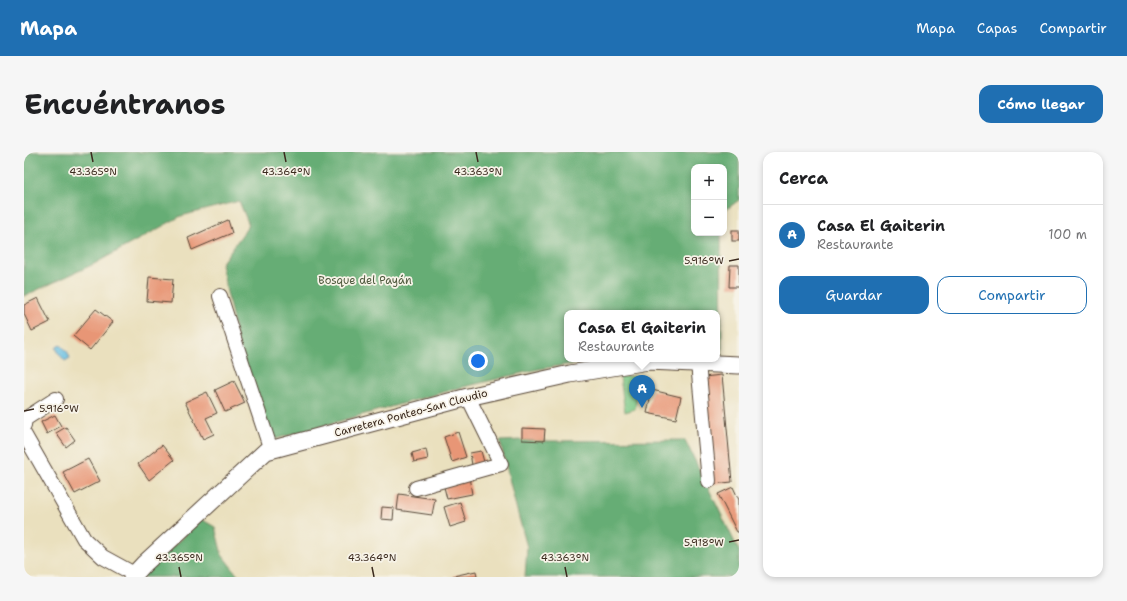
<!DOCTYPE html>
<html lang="es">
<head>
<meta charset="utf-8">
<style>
	body { margin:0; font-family:"Shantell Sans",sans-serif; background:#f6f6f6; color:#202124 }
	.controls { position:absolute; right:12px; top:12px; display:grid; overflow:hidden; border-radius:8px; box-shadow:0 2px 6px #0003 }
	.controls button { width:36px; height:36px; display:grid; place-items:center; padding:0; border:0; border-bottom:1px solid #e0e0e0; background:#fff; color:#202124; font:20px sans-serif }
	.you { position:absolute; left:454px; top:209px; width:14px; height:14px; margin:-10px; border:3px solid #fff; border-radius:50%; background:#1a73e8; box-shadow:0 0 0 6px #1a73e833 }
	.badge { display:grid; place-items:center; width:26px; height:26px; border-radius:50%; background:#1f6fb2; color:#fff; font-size:13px; font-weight:700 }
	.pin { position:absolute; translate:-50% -33px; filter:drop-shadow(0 1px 2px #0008) }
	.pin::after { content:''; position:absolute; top:21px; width:14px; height:12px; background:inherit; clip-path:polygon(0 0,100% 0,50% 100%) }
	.popup { position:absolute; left:540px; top:158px; width:156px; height:52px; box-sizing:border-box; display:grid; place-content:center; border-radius:8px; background:#fff; filter:drop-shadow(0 1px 3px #0005); font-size:13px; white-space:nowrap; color:#757577 }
	.popup b { font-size:15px; color:#202124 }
	.popup::after { content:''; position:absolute; left:50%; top:100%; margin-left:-8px; border:8px solid transparent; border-top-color:#fff }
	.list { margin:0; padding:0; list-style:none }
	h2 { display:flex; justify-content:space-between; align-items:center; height:52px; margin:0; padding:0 16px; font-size:17px }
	h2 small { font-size:13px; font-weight:400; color:#757577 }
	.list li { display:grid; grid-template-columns:26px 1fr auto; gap:12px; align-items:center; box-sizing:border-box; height:60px; padding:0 16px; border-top:1px solid #e0e0e0 }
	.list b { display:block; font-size:15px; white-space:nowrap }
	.list p { margin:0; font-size:13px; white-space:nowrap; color:#757577 }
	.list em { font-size:13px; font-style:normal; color:#757577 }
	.actions { display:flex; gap:8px; padding:12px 16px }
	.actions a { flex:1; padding:9px 0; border:1px solid #1f6fb2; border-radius:12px; text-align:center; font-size:14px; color:#1f6fb2 }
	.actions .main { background:#1f6fb2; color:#fff }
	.map { position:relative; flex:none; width:715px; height:425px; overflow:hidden; border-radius:12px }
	header { display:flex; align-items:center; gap:24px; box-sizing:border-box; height:56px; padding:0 20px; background:#1f6fb2; color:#fff }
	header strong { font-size:19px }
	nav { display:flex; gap:22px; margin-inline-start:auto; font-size:14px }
	.intro { display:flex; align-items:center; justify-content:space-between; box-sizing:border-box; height:96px; padding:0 24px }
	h1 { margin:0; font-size:28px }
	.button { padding:10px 18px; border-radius:12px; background:#1f6fb2; color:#fff; font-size:14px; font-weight:700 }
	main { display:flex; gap:24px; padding:0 24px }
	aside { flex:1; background:#fff; border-radius:12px; box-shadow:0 2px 6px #0003 }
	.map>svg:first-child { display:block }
</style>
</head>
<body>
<header>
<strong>Mapa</strong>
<nav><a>Mapa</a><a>Capas</a><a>Compartir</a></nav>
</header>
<div class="intro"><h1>Encuéntranos</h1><a class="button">Cómo llegar</a></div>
<main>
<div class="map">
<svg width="715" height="425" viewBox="0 0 715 425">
	<rect width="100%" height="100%" fill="#f7f3e8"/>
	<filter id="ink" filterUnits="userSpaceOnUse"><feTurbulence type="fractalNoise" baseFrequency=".025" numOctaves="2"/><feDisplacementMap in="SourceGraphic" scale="8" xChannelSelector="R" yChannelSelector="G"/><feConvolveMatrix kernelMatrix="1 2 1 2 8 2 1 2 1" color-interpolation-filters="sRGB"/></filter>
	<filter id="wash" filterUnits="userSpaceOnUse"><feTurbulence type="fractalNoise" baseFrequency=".012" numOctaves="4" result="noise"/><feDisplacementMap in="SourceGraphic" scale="16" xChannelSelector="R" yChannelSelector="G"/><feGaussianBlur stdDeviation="0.9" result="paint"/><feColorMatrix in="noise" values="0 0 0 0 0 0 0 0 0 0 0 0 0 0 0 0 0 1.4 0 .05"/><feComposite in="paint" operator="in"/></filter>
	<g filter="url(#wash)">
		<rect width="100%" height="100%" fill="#eae0be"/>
		<!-- green -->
		<polygon fill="#7dc987" stroke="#5c7a52" points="611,224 613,244 611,257 601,260 596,225"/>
		<!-- forest -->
		<g fill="#66ad74" stroke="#506c49">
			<polygon points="0,0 715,0 715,48 700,59 700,15 670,15 670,81 697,81 698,204 693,204 693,161 543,161 543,207 580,207 515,217 431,237 244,289 221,225 197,112 225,73 215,49 157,64 70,112 0,144"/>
			<polygon points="498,288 520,289 661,288 715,399 715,425 501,425 503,395 491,351 476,289"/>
			<polygon points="177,367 191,375 198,403 215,425 118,425"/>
		</g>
		<!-- water -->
		<polygon fill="#65bee2" stroke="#507480" points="36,192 43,199 46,206 41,209 36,203 32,196"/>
		<g id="blocks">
			<!-- building -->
			<g fill="#e89676">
				<polygon points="204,68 208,81 168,98 164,86"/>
				<rect x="708" y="78" width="7" height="11"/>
				<polygon points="706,113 715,113 715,135 705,135"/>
				<polygon points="125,125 149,127 147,151 123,149"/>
				<polygon points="14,146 26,170 8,179 0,162 0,153"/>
				<polygon points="72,157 89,170 66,198 49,184"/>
				<polygon points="698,223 708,330 689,332 679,225"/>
				<polygon points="210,229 221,251 201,260 191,238"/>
				<polygon points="628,238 657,245 652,267 623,261"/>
				<polygon points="183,240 193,261 182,266 190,282 179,287 161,250"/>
				<polygon points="31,263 37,274 23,282 17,270"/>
				<polygon points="42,275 51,288 42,295 32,281"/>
				<polygon points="498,276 521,277 520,289 498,288"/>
				<polygon points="434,280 442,305 428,310 420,285"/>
				<polygon points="138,293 150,308 125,328 114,312"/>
				<polygon points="402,297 404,307 390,310 388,301"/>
				<polygon points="457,299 460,310 448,313 446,301"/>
				<polygon points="64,307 76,329 51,342 39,320"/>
				<polygon points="445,325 448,342 423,347 419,331"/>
				<polygon points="709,335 715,348 715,380 713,380 694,342"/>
				<polygon points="375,342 411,347 408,363 373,358"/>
				<polygon points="436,350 442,370 426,375 420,355"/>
				<polygon points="358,355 370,356 369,368 357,367"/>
				<polygon points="452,419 453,425 429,425 429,424"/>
			</g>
		</g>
	</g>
	<g filter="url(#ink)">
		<use href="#blocks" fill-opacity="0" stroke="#554536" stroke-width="1"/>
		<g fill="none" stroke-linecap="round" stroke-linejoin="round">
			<defs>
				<g id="minor">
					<polyline points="196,144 247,298"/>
					<polyline points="674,211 685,329"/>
					<polyline points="0,273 1,267 32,247"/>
					<polyline points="0,282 60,387 79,405 110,422"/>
					<polyline points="392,336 477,312 444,245"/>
				</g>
				<polyline id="tertiary" points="108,425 120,412 242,299 444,245 546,222 624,209 715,213"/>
			</defs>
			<!-- minor casing -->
			<use href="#minor" stroke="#554536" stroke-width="16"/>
			<!-- tertiary casing -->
			<use href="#tertiary" stroke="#554536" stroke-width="19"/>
			<!-- minor -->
			<use href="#minor" stroke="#fff" stroke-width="14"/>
			<!-- tertiary -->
			<use href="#tertiary" stroke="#fff" stroke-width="17"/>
		</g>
	</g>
	<!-- ticks -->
	<path fill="none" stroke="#3b2a1e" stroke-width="1.5" d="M67,0l2,10M260,0l2,10M452,0l2,10M705,109l10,-2M0,259l10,-2M705,390l10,-2M155,415l2,10M348,415l2,10M541,415l2,10"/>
	<g text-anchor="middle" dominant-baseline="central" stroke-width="3.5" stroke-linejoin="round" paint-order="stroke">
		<!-- park labels -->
		<g font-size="11" fill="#4f5a3e" stroke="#f7f3e8">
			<text x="341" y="128">Bosque del Payán</text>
		</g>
		<!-- street labels -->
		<g font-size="11" fill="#3b2a1e" stroke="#f7f3e8">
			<text transform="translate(387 261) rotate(-15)">Carretera Ponteo-San Claudio</text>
		</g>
	</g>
	<g font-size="10" text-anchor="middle" fill="#3b2a1e" stroke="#f7f3e8" stroke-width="3.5" stroke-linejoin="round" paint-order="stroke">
		<text x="69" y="23">43.365°N</text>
		<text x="262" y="23">43.364°N</text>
		<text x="454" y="23">43.363°N</text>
		<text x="680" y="112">5.916°W</text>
		<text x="35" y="260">5.916°W</text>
		<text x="680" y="394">5.918°W</text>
		<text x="155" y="409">43.365°N</text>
		<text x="348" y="409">43.364°N</text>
		<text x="541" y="409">43.363°N</text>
	</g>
</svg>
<div class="controls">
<button>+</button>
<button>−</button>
</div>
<div class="you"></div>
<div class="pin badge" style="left:618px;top:256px">A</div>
<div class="popup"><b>Casa El Gaiterin</b>Restaurante</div>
</div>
<aside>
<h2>Cerca<small></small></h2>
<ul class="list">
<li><span class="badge">A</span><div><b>Casa El Gaiterin</b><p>Restaurante</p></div><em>100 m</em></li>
</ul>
<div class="actions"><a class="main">Guardar</a><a>Compartir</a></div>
</aside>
</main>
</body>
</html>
